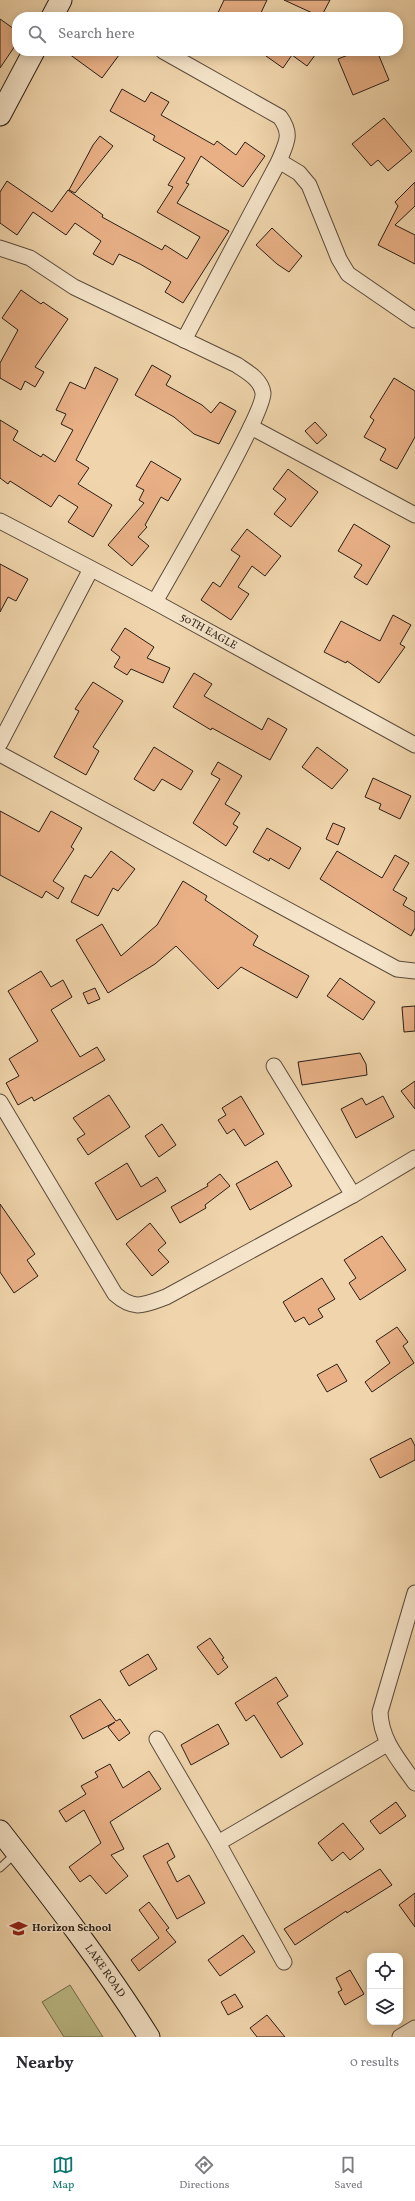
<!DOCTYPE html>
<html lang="en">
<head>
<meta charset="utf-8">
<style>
	body { margin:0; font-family:Vollkorn,serif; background:#f2f2f3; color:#2b2b33 }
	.controls { position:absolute; right:12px; bottom:12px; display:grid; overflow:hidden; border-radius:8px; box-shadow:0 2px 10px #0003 }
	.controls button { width:36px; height:36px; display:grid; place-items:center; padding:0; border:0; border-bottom:1px solid #e1e1e2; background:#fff; color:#2b2b33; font:20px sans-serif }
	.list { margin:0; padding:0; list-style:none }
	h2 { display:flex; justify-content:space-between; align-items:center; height:52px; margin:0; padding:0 16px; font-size:17px }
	h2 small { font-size:13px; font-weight:400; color:#7c7c81 }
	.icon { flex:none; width:22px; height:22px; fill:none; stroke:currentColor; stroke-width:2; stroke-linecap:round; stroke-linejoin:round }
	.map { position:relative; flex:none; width:415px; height:2037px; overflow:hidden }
	.search { position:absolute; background:#fff; box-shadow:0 2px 10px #0003; left:12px; right:12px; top:12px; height:44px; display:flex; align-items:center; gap:10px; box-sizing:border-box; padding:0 14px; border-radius:16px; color:#7c7c81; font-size:15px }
	.sheet { height:108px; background:#fff }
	nav { display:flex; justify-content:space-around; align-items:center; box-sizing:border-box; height:56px; border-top:1px solid #e1e1e2; background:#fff; font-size:11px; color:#7c7c81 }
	nav a { display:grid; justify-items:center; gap:2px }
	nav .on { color:#0f766e }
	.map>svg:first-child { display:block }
</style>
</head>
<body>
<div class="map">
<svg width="415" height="2037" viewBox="0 0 415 2037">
	<rect width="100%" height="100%" fill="#f0d5ac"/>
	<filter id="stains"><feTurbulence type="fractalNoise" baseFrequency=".005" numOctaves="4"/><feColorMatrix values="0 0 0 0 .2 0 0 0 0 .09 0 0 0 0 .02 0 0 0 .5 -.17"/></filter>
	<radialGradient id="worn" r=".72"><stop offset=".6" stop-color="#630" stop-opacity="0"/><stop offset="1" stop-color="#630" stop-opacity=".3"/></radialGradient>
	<!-- green -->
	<polygon fill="#bcbc87" stroke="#726e4e" points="70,1985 103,2037 64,2037 42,2002"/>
	<!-- building -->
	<g fill="#e9b086" stroke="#291f16">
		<polygon points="224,0 267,0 259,17 216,17"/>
		<polygon points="284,0 330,0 321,17"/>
		<polygon points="0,19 17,31 17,43 0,68"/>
		<polygon points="65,51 122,51 102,78"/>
		<polygon points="259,51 318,51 307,66 292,55 283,68"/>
		<polygon points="358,51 377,51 389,80 353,95 338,59"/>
		<polygon points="122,89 145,102 151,92 169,102 161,115 214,145 217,141 236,155 245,142 265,156 243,187 201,156 186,183 189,184 177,203 229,231 183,303 165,292 171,282 140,264 119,254 113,265 93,254 101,241 75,223 66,235 33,212 17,235 0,223 0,192 7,181 52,212 68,190 103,215 102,217 162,250 165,245 187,259 200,237 157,212 173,187 168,185 185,158 153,140 155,136 110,111"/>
		<polygon points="384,118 412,151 388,171 378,160 371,166 352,144"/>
		<polygon points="100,136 113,146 75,193 69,190 93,145"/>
		<polygon points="415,182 415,206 395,225 415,235 415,264 378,245 398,206 395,202"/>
		<polygon points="272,228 302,256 289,272 277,264 256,245"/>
		<polygon points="21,290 41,304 43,302 68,319 35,367 44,372 35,387 25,381 21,390 0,378 0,363 18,330 2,318"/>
		<polygon points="152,365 171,376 166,385 202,405 211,413 220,402 236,411 219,444 194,434 174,417 135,395"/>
		<polygon points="95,367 118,379 76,460 89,468 78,484 112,505 93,537 68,522 78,507 59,495 51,507 10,481 8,484 0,478 0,420 18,431 13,440 41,457 43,454 55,462 73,430 61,424 66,414 56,410 70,382 85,389"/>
		<polygon points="394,378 415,391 415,437 397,469 380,460 386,449 364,437 374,420 370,417"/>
		<polygon points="315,422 327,435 317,444 305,431"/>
		<polygon points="151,461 181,479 168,501 161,497 145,525 147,527 138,537 149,546 132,566 108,545 144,503 139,500 144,490 136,486"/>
		<polygon points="288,469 318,492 291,527 274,514 286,499 273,489"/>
		<polygon points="354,524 390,546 367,585 354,577 362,565 338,551"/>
		<polygon points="247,529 281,556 265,576 252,566 238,587 249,594 231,620 201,600 213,582 220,587 240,556 231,550"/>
		<polygon points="0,564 28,579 16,601 8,597 0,612"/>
		<polygon points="393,615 411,625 400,644 405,647 379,683 347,661 346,663 324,652 341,621 380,641"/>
		<polygon points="125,628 154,647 147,658 170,668 163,683 131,669 127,675 114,667 120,657 111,650"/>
		<polygon points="194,673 212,684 204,696 262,730 268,718 287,729 270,760 212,728 211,730 173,707"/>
		<polygon points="93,682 123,701 93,747 99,751 86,775 54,757 79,711 75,709"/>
		<polygon points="154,747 193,771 181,790 162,779 154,791 134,779"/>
		<polygon points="317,747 348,770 332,789 302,767"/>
		<polygon points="218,762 242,776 225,804 240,813 233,824 238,827 226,846 193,823 220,779 211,774"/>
		<polygon points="373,778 411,796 400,819 379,809 381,804 365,797"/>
		<polygon points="0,811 39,832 51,811 82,828 71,847 74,849 53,881 64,888 58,899 46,891 42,898 0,875"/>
		<polygon points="333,823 345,828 338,845 326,839"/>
		<polygon points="267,828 301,848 289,869 270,858 269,861 253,852"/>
		<polygon points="111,851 135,869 118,891 113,888 98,916 71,902 85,875 91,878"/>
		<polygon points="337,851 382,878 395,855 409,863 393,890 407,898 403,905 415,912 415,928 411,936 320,879"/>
		<polygon points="183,881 207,896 205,900 258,936 253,945 309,976 297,998 241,967 218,989 176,946 155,964 108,993 76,940 102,924 121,956 157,925"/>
		<polygon points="41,971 51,987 63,980 72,997 51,1010 80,1057 97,1047 105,1060 34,1101 32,1097 18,1105 6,1083 19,1076 9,1059 38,1041 8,991"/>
		<polygon points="340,978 375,1002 363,1020 327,996"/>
		<polygon points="95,988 100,999 88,1004 83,993"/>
		<polygon points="415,1006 415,1031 404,1032 402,1007"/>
		<polygon points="360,1053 366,1064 367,1075 302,1085 298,1062"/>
		<polygon points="415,1081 415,1109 401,1091"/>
		<polygon points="109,1095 130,1127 88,1155 77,1139 85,1134 73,1118"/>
		<polygon points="241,1096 264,1134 245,1146 234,1129 227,1134 218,1120 226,1115 222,1108"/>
		<polygon points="383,1096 394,1117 356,1138 341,1109 362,1098 366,1105"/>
		<polygon points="162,1124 176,1145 159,1157 145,1136"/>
		<polygon points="277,1161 292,1186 250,1210 236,1184"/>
		<polygon points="127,1163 141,1187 157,1177 166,1191 117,1220 95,1183"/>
		<polygon points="220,1174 230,1186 205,1205 206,1208 180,1223 171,1207 208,1186 207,1184"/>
		<polygon points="0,1204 35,1254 27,1260 38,1276 14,1293 0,1272"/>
		<polygon points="150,1223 166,1243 158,1250 169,1262 152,1276 126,1244"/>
		<polygon points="382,1236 406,1270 360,1300 349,1283 356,1278 344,1260"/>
		<polygon points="322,1278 335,1299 318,1309 323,1317 309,1325 304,1317 295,1322 283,1302"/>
		<polygon points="397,1327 408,1342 403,1346 414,1363 372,1392 365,1382 390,1363 376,1341"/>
		<polygon points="337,1364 347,1381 327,1392 317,1375"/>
		<polygon points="411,1438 415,1446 415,1460 380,1478 370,1459"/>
		<polygon points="210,1638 224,1658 222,1659 228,1667 218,1675 197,1647"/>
		<polygon points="148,1654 157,1669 129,1686 120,1671"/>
		<polygon points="276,1677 288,1696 277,1703 303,1744 281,1758 254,1715 246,1721 235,1703"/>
		<polygon points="100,1699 116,1721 120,1719 130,1733 119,1741 108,1727 115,1722 83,1739 70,1716"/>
		<polygon points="218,1724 229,1744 191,1765 181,1745"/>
		<polygon points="110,1764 123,1788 149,1771 161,1789 110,1822 124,1849 111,1855 128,1876 106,1894 90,1875 80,1882 69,1867 101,1843 84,1810 66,1822 59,1811 86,1794 81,1786 98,1777 95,1772"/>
		<polygon points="396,1802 406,1816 380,1834 370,1821"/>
		<polygon points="343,1823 364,1849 350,1860 343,1852 332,1861 318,1843"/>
		<polygon points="168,1843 175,1857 167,1862 177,1882 189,1875 205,1903 177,1919 143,1856"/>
		<polygon points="380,1869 392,1885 347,1913 346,1911 295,1945 284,1929"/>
		<polygon points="415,1893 415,1927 399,1905"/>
		<polygon points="149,1902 169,1928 166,1930 176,1942 139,1971 131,1960 159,1938 139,1910"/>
		<polygon points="243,1935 255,1952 220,1976 208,1960"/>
		<polygon points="350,1970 364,1994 345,2005 338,1992 342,1990 336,1978"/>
		<polygon points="235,1994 243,2007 228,2015 221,2002"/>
		<polygon points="267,2015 285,2037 257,2037 250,2028"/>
	</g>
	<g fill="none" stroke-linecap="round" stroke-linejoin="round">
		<defs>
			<polyline id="lane" points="0,1868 15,1854"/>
			<g id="street">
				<path d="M163,51l117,66c13,18 6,26 -1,44l-95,179"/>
				<polyline points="279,161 299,173 309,185 339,259 348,274 415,320"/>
				<path d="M0,248l30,10 44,29 163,78c10,7 24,14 26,28 2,20 -92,180 -108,209"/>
				<polyline points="251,427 415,515"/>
				<path id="s1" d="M0,521l155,81 260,143"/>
				<polyline points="0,743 91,569"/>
				<polyline points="0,754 397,969 415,971"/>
				<polyline points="274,1066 353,1195"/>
				<path d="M0,1102l115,192c19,17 29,11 51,3l187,-102 62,-37"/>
				<path d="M415,1593l-35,119c1,29 19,48 35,71"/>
				<polyline points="157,1739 218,1843 284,1962"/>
				<polyline points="218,1843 387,1744"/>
				<polyline points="400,2037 415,2028"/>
			</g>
			<g id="secondary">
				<polyline points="52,17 61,0"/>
				<polyline points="0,115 34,51"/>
				<path id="s2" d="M0,1831c52,67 104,134 149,206"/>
			</g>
		</defs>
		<!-- lane casing -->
		<use href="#lane" stroke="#5b4c3c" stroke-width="9"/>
		<!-- street casing -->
		<use href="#street" stroke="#5b4c3c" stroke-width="17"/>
		<!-- secondary casing -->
		<use href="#secondary" stroke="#291f16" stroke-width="23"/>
		<!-- lane -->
		<use href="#lane" stroke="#f5e4c9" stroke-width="7"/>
		<!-- street -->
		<use href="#street" stroke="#f5e4c9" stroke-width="15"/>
		<!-- secondary -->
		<use href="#secondary" stroke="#f5e4c9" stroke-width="21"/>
	</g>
	<!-- icons -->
	<defs>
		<symbol id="school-bare" viewBox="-9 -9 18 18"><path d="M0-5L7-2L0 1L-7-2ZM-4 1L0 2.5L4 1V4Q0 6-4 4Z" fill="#8f2418" stroke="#f5e4c9" stroke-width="2.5" paint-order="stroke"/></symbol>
	</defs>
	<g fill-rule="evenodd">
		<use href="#school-bare" x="6" y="1916" width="25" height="25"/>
	</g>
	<g text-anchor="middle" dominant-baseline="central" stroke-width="3" stroke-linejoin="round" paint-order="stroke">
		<!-- street labels -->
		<g font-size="11" fill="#291f16" stroke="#f5e4c9">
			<text stroke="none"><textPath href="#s1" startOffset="236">50TH EAGLE</textPath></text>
			<text stroke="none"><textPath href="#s2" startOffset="175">LAKE ROAD</textPath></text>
		</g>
		<!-- poi labels -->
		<g font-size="11" font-weight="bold" fill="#291f16" stroke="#f5e4c9" text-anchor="start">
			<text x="32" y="1928">Horizon School</text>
		</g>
	</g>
	<rect width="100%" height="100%" filter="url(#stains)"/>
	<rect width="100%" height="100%" fill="url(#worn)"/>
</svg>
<div class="controls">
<button><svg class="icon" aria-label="locate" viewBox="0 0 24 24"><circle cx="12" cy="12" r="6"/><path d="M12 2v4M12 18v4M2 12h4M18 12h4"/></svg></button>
<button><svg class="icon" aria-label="layers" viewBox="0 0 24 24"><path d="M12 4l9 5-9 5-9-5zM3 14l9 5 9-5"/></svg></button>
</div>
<div class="search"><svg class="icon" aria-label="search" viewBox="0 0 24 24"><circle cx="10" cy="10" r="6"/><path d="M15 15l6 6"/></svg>Search here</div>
</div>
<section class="sheet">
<h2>Nearby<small>0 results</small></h2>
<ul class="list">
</ul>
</section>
<nav>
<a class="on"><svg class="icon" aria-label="map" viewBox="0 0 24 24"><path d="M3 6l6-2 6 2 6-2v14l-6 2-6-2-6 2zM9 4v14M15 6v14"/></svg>Map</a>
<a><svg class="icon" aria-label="directions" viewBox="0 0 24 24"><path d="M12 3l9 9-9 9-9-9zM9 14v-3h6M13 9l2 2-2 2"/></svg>Directions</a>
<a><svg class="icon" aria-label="saved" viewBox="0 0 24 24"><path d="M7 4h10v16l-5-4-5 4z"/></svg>Saved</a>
</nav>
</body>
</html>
